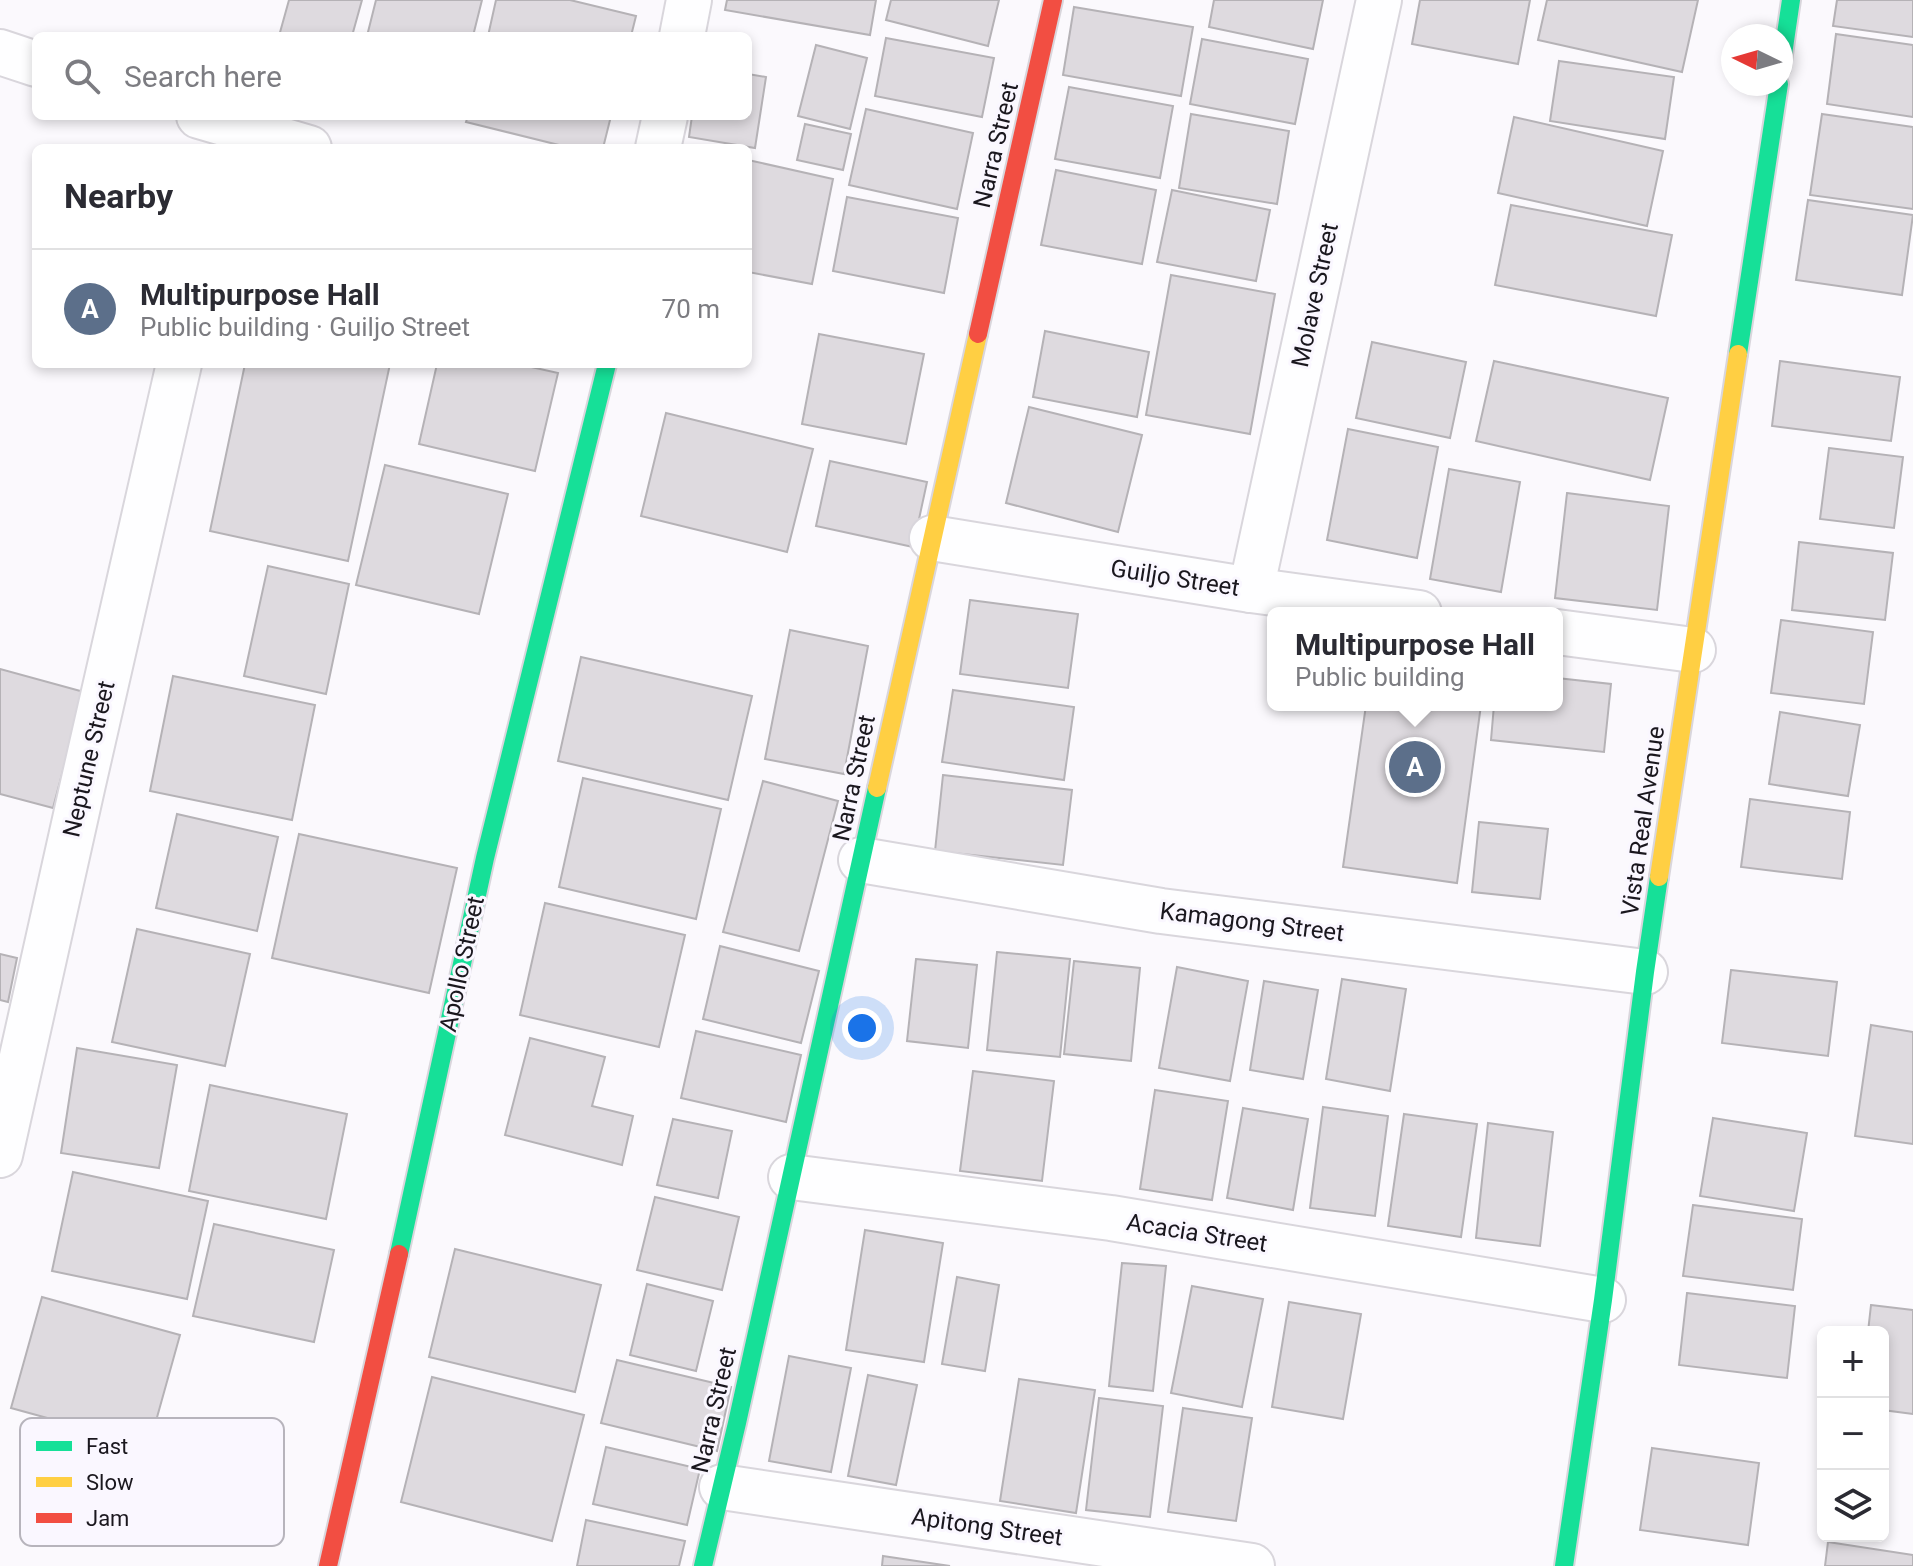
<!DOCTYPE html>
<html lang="en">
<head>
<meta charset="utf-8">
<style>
	body { margin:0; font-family:Roboto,sans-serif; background:#f7f7f7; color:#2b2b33 }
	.controls { position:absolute; right:24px; bottom:24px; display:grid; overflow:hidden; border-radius:12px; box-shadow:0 4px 12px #0003 }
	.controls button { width:72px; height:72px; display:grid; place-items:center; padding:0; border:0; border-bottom:2px solid #e1e1e2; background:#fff; color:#2b2b33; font:40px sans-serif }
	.compass { position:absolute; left:1721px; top:24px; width:72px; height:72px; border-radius:50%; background:#fff; box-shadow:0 4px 12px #0003; rotate:275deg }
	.you { position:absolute; left:862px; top:1028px; width:28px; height:28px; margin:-20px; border:6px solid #fff; border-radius:50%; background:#1a73e8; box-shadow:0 0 0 12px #1a73e833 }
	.badge { display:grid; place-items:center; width:52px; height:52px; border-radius:50%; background:#69666c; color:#fff; font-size:26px; font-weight:700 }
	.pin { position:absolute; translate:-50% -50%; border:4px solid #fff; box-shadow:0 2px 8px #0006 }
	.popup { position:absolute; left:1267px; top:607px; width:296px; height:104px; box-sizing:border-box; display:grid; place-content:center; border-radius:12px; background:#fff; filter:drop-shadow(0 2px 6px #0005); font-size:26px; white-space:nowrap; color:#7c7c81 }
	.popup b { font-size:30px; color:#2b2b33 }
	.popup::after { content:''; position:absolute; left:50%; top:100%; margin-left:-16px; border:16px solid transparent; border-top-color:#fff }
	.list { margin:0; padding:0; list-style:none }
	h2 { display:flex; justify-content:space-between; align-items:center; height:104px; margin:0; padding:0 32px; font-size:34px }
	h2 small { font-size:26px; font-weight:400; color:#7c7c81 }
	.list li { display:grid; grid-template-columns:52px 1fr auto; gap:24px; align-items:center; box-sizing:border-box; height:120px; padding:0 32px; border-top:2px solid #e1e1e2 }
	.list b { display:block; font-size:30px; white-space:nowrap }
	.list p { margin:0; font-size:26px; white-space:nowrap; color:#7c7c81 }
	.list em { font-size:26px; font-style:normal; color:#7c7c81 }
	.icon { flex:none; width:44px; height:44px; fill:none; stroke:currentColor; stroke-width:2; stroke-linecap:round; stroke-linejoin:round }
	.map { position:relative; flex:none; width:1913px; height:1566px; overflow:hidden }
	.search { position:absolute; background:#fff; box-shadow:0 4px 12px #0003; left:32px; top:32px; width:720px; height:88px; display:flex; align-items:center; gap:20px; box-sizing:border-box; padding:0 28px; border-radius:12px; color:#7c7c81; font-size:30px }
	.panel { position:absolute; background:#fff; box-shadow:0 4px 12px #0003; left:32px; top:144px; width:720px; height:224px; border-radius:12px }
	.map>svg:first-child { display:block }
</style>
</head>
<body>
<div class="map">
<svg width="1913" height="1566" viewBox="0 0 1913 1566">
	<rect width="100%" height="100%" fill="#fbf9fd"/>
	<!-- building -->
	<g fill="#dedadf" stroke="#b5b2b6" stroke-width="2">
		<polygon points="289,0 362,0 352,36 279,36"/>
		<polygon points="376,0 482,0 473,36 367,36"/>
		<polygon points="496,0 570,0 636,16 631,36 488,36"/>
		<polygon points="727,0 876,0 870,35 725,10"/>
		<polygon points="891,0 999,0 988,46 886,20"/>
		<polygon points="1214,0 1323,0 1313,49 1209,27"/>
		<polygon points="1420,0 1530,0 1518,64 1412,44"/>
		<polygon points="1547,0 1698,0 1682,72 1538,40"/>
		<polygon points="1837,0 1913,0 1913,37 1833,26"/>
		<polygon points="1074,7 1193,27 1181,96 1063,75"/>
		<polygon points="1836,34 1913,45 1913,117 1827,104"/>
		<polygon points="886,38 994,58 982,117 875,96"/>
		<polygon points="1202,39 1308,59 1295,124 1190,104"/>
		<polygon points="816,45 867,58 850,129 798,116"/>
		<polygon points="1559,61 1674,77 1665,139 1550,121"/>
		<polygon points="748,74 766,77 755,148 689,137 692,116 748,116"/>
		<polygon points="1069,87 1173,106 1160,178 1055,159"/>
		<polygon points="866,109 973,133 957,209 849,185"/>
		<polygon points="1191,114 1289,131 1277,204 1179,188"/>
		<polygon points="1822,114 1913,127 1913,209 1810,195"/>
		<polygon points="468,116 611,116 603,148 571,148 466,122"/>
		<polygon points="1514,117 1663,151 1647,226 1498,193"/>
		<polygon points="805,124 851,134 843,170 797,160"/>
		<polygon points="748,160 833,179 812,284 748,272"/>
		<polygon points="1056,170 1156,190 1142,264 1041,245"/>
		<polygon points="1172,190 1270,210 1256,281 1157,262"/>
		<polygon points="847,197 958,218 944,293 833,271"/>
		<polygon points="1808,200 1913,215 1902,295 1796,280"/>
		<polygon points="1511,205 1672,235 1656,316 1495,285"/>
		<polygon points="1171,275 1275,294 1250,434 1146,415"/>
		<polygon points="1045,331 1149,352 1137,417 1033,397"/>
		<polygon points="819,334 924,354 906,444 802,424"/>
		<polygon points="1372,342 1466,362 1450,438 1356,418"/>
		<polygon points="1494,361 1668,398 1650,480 1476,441"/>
		<polygon points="1780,361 1900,377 1891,441 1772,426"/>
		<polygon points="245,364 390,364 348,561 210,531"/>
		<polygon points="437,364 518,364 558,373 535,471 419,444"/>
		<polygon points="1029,407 1142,435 1118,532 1006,503"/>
		<polygon points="666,413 813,449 787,552 641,516"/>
		<polygon points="1348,429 1438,447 1417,558 1327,540"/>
		<polygon points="1829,448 1903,457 1894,528 1820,519"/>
		<polygon points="830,461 927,482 913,547 816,526"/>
		<polygon points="385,465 508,494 479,614 356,585"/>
		<polygon points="1449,469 1520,482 1501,592 1430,579"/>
		<polygon points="1567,493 1669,506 1657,610 1555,598"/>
		<polygon points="1799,542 1893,553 1885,620 1792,610"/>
		<polygon points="268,566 349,584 326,694 244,676"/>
		<polygon points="970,600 1078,614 1068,688 960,674"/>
		<polygon points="1781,620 1873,632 1864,704 1771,693"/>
		<polygon points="790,630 868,646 844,774 765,759"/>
		<polygon points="581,657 752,696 728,800 558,761"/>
		<polygon points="0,669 84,692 53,808 0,794"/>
		<polygon points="173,676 315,705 292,820 150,791"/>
		<polygon points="1557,678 1611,684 1604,752 1491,740 1494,705 1557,705"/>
		<polygon points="953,690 1074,707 1064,780 942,762"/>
		<polygon points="1366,705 1481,705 1457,883 1343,867"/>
		<polygon points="1780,712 1860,725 1848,796 1769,784"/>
		<polygon points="943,775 1072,790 1063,865 935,851"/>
		<polygon points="583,778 721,809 696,919 559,887"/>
		<polygon points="763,781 838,801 799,951 723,932"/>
		<polygon points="1750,799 1850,812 1842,879 1741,867"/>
		<polygon points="177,814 278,837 257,931 156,908"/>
		<polygon points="1479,822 1548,829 1540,899 1472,892"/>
		<polygon points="299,834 457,868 429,993 272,958"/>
		<polygon points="545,903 685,935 659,1047 520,1015"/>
		<polygon points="137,929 250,954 225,1066 112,1042"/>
		<polygon points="720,946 819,971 801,1043 703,1019"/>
		<polygon points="997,952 1070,959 1060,1057 987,1050"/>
		<polygon points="0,954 17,958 8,1002 0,1000"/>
		<polygon points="916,959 977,965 968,1048 907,1041"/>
		<polygon points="1074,961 1140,968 1131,1061 1064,1054"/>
		<polygon points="1177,967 1248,981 1230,1081 1159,1068"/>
		<polygon points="1731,970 1837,982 1828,1056 1722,1043"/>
		<polygon points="1342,979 1406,989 1390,1091 1326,1079"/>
		<polygon points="1264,981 1318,990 1303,1079 1250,1070"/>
		<polygon points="1871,1025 1913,1032 1913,1144 1855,1136"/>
		<polygon points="696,1031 801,1055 786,1122 681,1098"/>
		<polygon points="530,1038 605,1057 592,1106 633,1116 622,1165 505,1135"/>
		<polygon points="77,1048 177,1065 159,1168 61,1153"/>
		<polygon points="973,1071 1054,1081 1042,1181 960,1171"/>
		<polygon points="210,1085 347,1114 326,1219 189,1191"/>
		<polygon points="1155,1090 1228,1101 1212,1200 1140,1189"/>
		<polygon points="1323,1107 1388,1116 1375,1216 1310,1208"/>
		<polygon points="1243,1108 1308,1119 1293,1210 1227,1198"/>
		<polygon points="1404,1114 1477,1124 1461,1237 1388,1226"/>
		<polygon points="1713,1118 1807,1133 1794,1211 1700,1196"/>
		<polygon points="673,1119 732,1131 718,1198 657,1185"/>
		<polygon points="1488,1123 1553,1132 1540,1246 1476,1238"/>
		<polygon points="73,1172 208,1201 187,1299 52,1271"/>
		<polygon points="655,1197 739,1217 722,1290 637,1270"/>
		<polygon points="1693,1205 1802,1219 1793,1290 1683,1276"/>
		<polygon points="214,1224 334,1250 314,1342 193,1316"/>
		<polygon points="865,1230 943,1243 924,1362 846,1350"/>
		<polygon points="455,1249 601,1285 575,1392 429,1357"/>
		<polygon points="1122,1263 1166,1266 1153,1391 1109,1386"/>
		<polygon points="957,1277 999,1285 985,1371 942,1364"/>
		<polygon points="647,1284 713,1301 696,1371 630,1355"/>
		<polygon points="1192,1286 1263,1299 1242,1407 1171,1393"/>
		<polygon points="1687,1293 1795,1306 1787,1378 1679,1365"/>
		<polygon points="42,1297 180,1335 149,1446 11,1408"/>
		<polygon points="1289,1302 1361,1314 1343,1419 1272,1407"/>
		<polygon points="1871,1305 1913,1310 1913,1414 1883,1410 1883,1332 1868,1332"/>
		<polygon points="789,1356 851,1368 831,1472 769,1461"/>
		<polygon points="617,1360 731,1387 717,1451 601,1423"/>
		<polygon points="868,1375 917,1385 896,1485 848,1476"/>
		<polygon points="432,1377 584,1415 552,1541 401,1502"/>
		<polygon points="1019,1379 1095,1390 1076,1513 1000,1501"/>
		<polygon points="1099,1398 1163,1406 1150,1517 1086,1510"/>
		<polygon points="1183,1408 1252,1418 1236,1521 1168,1512"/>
		<polygon points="606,1447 700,1469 687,1525 593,1504"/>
		<polygon points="1652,1448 1759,1463 1748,1545 1640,1530"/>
		<polygon points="586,1520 685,1541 679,1566 577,1566"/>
		<polygon points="1828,1542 1913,1555 1913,1566 1825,1566"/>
		<polygon points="883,1556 950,1566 882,1566"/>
	</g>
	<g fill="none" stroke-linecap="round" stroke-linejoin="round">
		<defs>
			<g id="street">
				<polyline points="682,36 689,0"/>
				<polyline points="0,52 36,64"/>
				<polyline points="199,116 309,148"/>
				<polyline points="658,148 665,116"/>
				<polyline points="932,538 1251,590 1419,613"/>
				<polyline points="1251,590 1379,0"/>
				<polyline points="1557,632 1693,650"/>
				<polyline points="861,860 1161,911 1645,972"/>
				<polyline points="0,1155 83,784 179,364"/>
				<polyline points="791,1177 1111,1218 1603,1300"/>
				<polyline points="722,1487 1252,1566"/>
			</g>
			<g id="fast">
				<polyline points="1781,68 1791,0"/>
				<polyline points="1738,354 1779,84"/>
				<polyline points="399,1254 485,858 607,364"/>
				<polyline points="703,1566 737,1423 877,788"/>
				<polyline points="1564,1566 1603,1300 1645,972 1659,877"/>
			</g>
			<g id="slow">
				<polyline points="877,788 978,334"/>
				<polyline points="1659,877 1738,354"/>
			</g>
			<g id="jam">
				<polyline points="978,334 1053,0"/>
				<polyline points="328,1566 399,1254"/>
			</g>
		</defs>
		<!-- street casing -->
		<use href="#street" stroke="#d9d6dc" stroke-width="48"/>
		<!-- fast casing -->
		<use href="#fast" stroke="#d9d6dc" stroke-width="22"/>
		<!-- slow casing -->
		<use href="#slow" stroke="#d9d6dc" stroke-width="22"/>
		<!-- jam casing -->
		<use href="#jam" stroke="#d9d6dc" stroke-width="22"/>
		<!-- street -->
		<use href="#street" stroke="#fefeff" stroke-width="44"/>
		<!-- fast -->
		<use href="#fast" stroke="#16e098" stroke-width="18"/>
		<!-- slow -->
		<use href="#slow" stroke="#ffcf43" stroke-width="18"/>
		<!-- jam -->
		<use href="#jam" stroke="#f24e42" stroke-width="18"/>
	</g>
	<g text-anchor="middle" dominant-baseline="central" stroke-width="6" stroke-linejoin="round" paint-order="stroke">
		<!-- street labels -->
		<g font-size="24" fill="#1a171e" stroke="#faf7ff">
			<text transform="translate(996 145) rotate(-77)">Narra Street</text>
			<text transform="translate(1315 295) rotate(-78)">Molave Street</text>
			<text transform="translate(1175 578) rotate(9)">Guiljo Street</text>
			<text transform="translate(89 759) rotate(-77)">Neptune Street</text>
			<text transform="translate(854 778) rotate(-78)">Narra Street</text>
			<text transform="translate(1643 821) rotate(-82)">Vista Real Avenue</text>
			<text transform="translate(1252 922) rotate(7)">Kamagong Street</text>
			<text transform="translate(462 964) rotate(-78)">Apollo Street</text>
			<text transform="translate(1197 1233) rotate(9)">Acacia Street</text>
			<text transform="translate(714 1410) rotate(-77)">Narra Street</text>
			<text transform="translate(987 1527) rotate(8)">Apitong Street</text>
		</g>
	</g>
	<!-- legend -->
	<rect x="20" y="1418" width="264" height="128" rx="12" fill="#faf7ff" stroke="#b7b4bc" stroke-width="2"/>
	<rect x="36" y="1441" width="36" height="10" fill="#16e098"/>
	<rect x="36" y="1477" width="36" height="10" fill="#ffcf43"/>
	<rect x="36" y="1513" width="36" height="10" fill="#f24e42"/>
	<g font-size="22" fill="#1a171e">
		<text x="86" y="1454">Fast</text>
		<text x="86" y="1490">Slow</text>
		<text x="86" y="1526">Jam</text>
	</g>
</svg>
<div class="controls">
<button>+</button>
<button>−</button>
<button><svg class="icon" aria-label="layers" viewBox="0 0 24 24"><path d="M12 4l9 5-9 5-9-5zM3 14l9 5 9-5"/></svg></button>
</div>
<svg class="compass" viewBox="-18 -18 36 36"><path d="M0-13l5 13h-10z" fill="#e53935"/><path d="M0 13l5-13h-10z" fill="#7c7c81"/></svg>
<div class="you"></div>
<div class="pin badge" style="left:1415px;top:767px;background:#5c6f8a">A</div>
<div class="popup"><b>Multipurpose Hall</b>Public building</div>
<div class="search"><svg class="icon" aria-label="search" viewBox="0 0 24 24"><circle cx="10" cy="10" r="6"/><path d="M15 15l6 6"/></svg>Search here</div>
<section class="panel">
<h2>Nearby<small></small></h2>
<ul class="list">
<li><span class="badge" style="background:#5c6f8a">A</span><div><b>Multipurpose Hall</b><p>Public building · Guiljo Street</p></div><em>70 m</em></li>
</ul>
</section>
</div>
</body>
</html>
